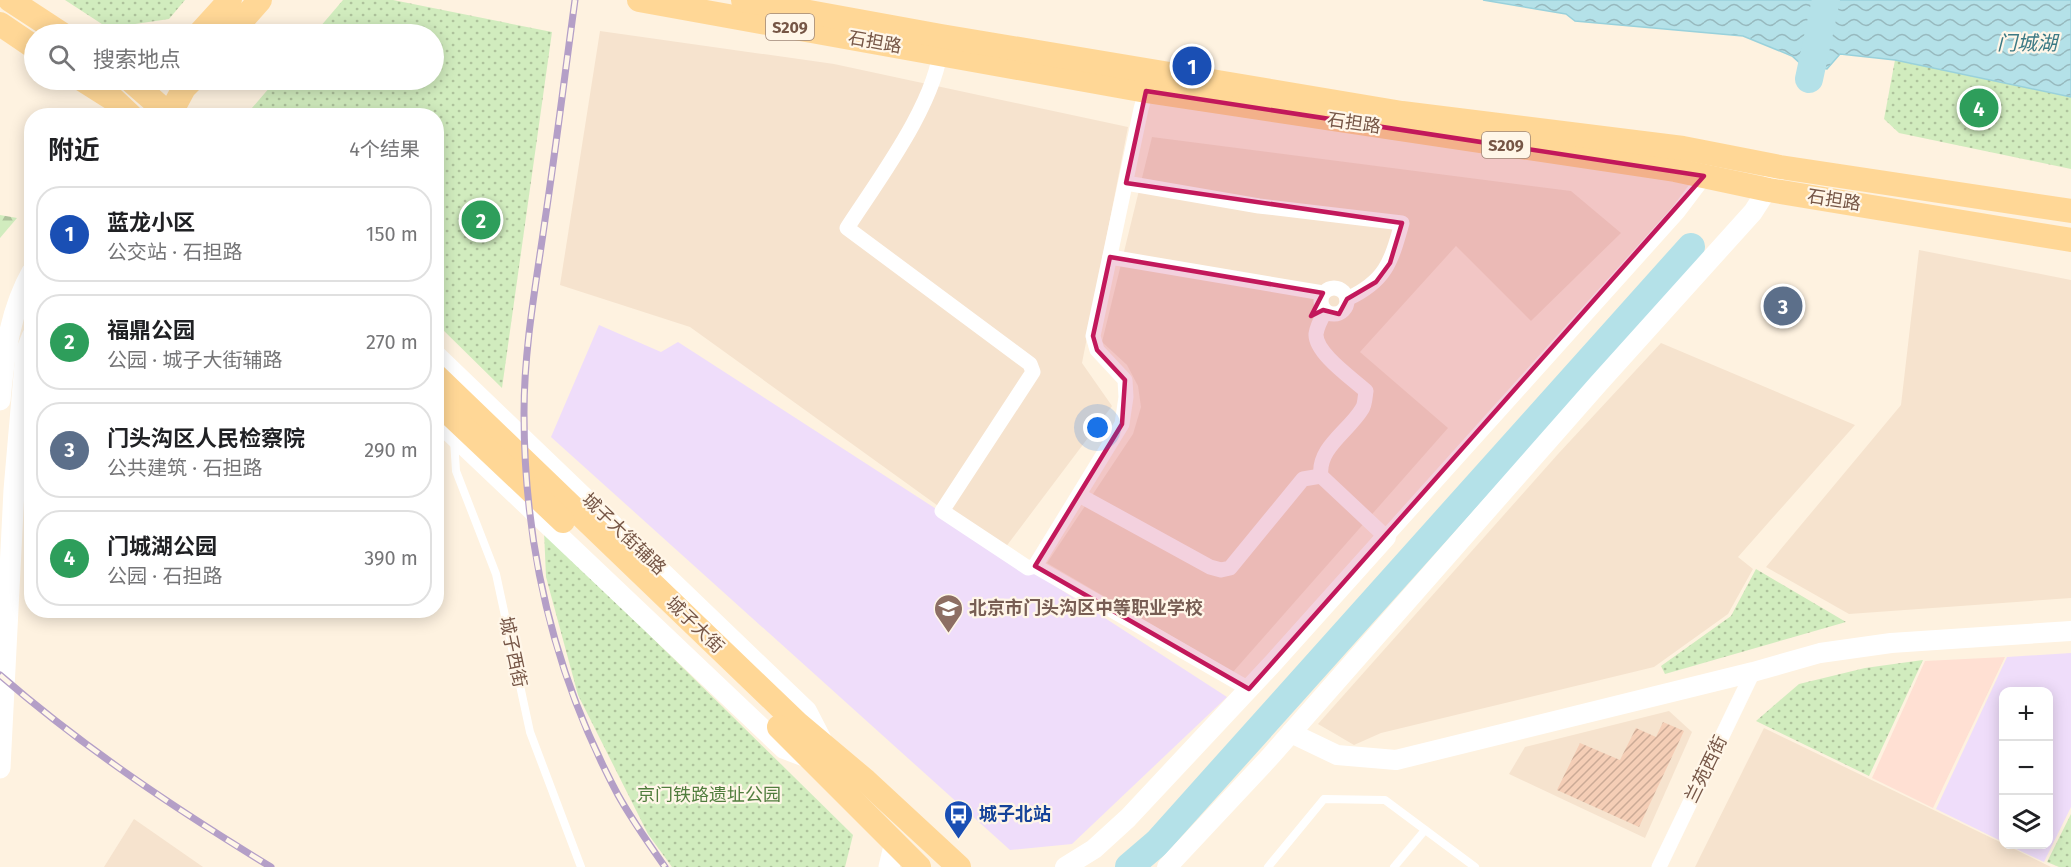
<!DOCTYPE html>
<html lang="zh">
<head>
<meta charset="utf-8">
<style>
	body { margin:0; font-family:"Fira Sans","Noto Sans SC",sans-serif; background:#f6f6f6; color:#202124 }
	.controls { position:absolute; right:18px; bottom:18px; display:grid; overflow:hidden; border-radius:12px; box-shadow:0 3px 15px #0003 }
	.controls button { width:54px; height:54px; display:grid; place-items:center; padding:0; border:0; border-bottom:2px solid #e0e0e0; background:#fff; color:#202124; font:30px sans-serif }
	.you { position:absolute; left:1098px; top:428px; width:21px; height:21px; margin:-15px; border:4px solid #fff; border-radius:50%; background:#1a73e8; box-shadow:0 0 0 9px #1a73e833 }
	.badge { display:grid; place-items:center; width:39px; height:39px; border-radius:50%; background:#0b8043; color:#fff; font-size:20px; font-weight:700 }
	.pin { position:absolute; translate:-50% -50%; border:3px solid #fff; box-shadow:0 2px 6px #0006 }
	.list { margin:0; padding:0; list-style:none }
	h2 { display:flex; justify-content:space-between; align-items:center; height:78px; margin:0; padding:0 24px; font-size:26px }
	h2 small { font-size:20px; font-weight:400; color:#757577 }
	.list li { display:grid; grid-template-columns:39px 1fr auto; gap:18px; align-items:center; box-sizing:border-box; height:96px; margin:0 12px 12px; padding:0 12px; border:2px solid #e0e0e0; border-radius:24px }
	.list b { display:block; font-size:22px; white-space:nowrap }
	.list p { margin:0; font-size:20px; white-space:nowrap; color:#757577 }
	.list em { font-size:20px; font-style:normal; color:#757577 }
	.icon { flex:none; width:33px; height:33px; fill:none; stroke:currentColor; stroke-width:2; stroke-linecap:round; stroke-linejoin:round }
	.map { position:relative; flex:none; width:2071px; height:867px; overflow:hidden }
	.search { position:absolute; background:#fff; box-shadow:0 3px 15px #0003; left:24px; top:24px; width:420px; height:66px; display:flex; align-items:center; gap:15px; box-sizing:border-box; padding:0 21px; border-radius:33px; color:#757577; font-size:22px }
	.panel { position:absolute; background:#fff; box-shadow:0 3px 15px #0003; left:24px; top:108px; width:420px; height:510px; border-radius:24px }
	.map>svg:first-child { display:block }
</style>
</head>
<body>
<div class="map">
<svg width="2071" height="867" viewBox="0 0 2071 867">
	<defs>
		<pattern id="green-dots" width="8" height="8" patternUnits="userSpaceOnUse" patternTransform="scale(1.5)"><rect width="8" height="8" fill="#d1ecbe"/><path d="M2 2h.1M6 6h.1" fill="none" stroke="#aec29c" stroke-width="1.8" stroke-linecap="round"/></pattern>
		<pattern id="forest-firs" width="22" height="20" patternUnits="userSpaceOnUse" patternTransform="scale(1.5)"><rect width="22" height="20" fill="#d1ecbe"/><path d="M5 1l3.5 6h-7zM16 11l3.5 6h-7z" fill="#aec29c"/></pattern>
		<pattern id="water-waves" width="16" height="10" patternUnits="userSpaceOnUse" patternTransform="scale(1.5)"><rect width="16" height="10" fill="#b4e1e8"/><path d="M0 5q4-4 8 0t8 0" fill="none" stroke="#97b9be"/></pattern>
		<pattern id="building-hatch" width="6" height="6" patternUnits="userSpaceOnUse" patternTransform="scale(1.5)"><rect width="6" height="6" fill="#f5ceb6"/><path d="M-1 1l2-2M0 6l6-6M5 7l2-2" fill="none" stroke="#cbaa96"/></pattern>
	</defs>
	<rect width="100%" height="100%" fill="#fef2e0"/>
	<!-- residential -->
	<g fill="#f6e3ce">
		<polygon points="600,31 834,64 1128,127 1082,363 1112,406 1002,552 690,327 560,285"/>
		<polygon points="1152,137 1571,191 1621,233 1531,321 1456,246 1360,352 1448,428 1233,672 1047,563 1133,434 1141,407 1138,386 1127,365 1102,342"/>
		<polygon points="1919,250 2071,280 2071,598 1849,614 1766,567 1901,405"/>
		<polygon points="1661,343 1855,425 1738,557 1753,569 1728,614 1654,667 1381,733 1354,745 1318,724 1558,454"/>
		<polygon points="1669,711 1692,732 1645,838 1509,774 1525,747"/>
		<polygon points="1764,728 2004,844 2051,867 1695,867"/>
		<polygon points="134,819 203,867 104,867"/>
	</g>
	<!-- commercial -->
	<polygon fill="#ffe0d3" points="2005,657 1933,808 1872,778 1925,661"/>
	<!-- education -->
	<g fill="#efddfa">
		<polygon points="599,325 661,352 678,342 1227,697 1072,844 1010,850 551,437"/>
		<polygon points="2071,653 2071,807 2044,862 2008,845 2048,844 2048,692 2004,692 2003,842 1936,809 2007,657"/>
	</g>
	<!-- green -->
	<g fill="url(#green-dots)">
		<polygon points="65,0 185,0 169,19 108,28"/>
		<polygon points="343,0 393,0 552,32 502,388 437,324 436,116 246,115 276,80 434,80 434,34 314,34"/>
		<polygon points="1895,60 2071,97 2071,169 1899,133 1884,119"/>
		<polygon points="544,531 853,835 845,867 672,867 648,834 578,695 546,577"/>
		<polygon points="1756,569 1846,622 1665,674 1661,666 1731,616"/>
		<polygon points="1923,660 1869,776 1756,721 1799,684 1865,668"/>
		<polygon points="2071,814 2071,867 2059,867 2047,862"/>
	</g>
	<!-- forest -->
	<polygon fill="url(#forest-firs)" points="0,215 17,218 0,238"/>
	<!-- water -->
	<polygon fill="url(#water-waves)" stroke="#99d1db" stroke-width="1.5" points="1483,0 2071,0 2071,97 1895,60 1840,54 1827,69 1802,65 1792,56 1743,36 1575,21 1566,14"/>
	<g fill="none" stroke-linecap="round" stroke-linejoin="round">
		<!-- river -->
		<g stroke="#b4e1e8" stroke-width="28">
			<polyline points="1809,79 1826,0"/>
			<polyline points="1129,867 1157,843 1691,247"/>
		</g>
	</g>
	<!-- building -->
	<polygon fill="url(#building-hatch)" points="1663,722 1684,731 1639,827 1557,790 1580,743 1620,760 1636,728 1656,737"/>
	<g fill="none" stroke-linecap="round" stroke-linejoin="round">
		<!-- service -->
		<g stroke="#fff" stroke-width="8">
			<polyline points="454,440 456,471 496,574 530,732 581,867"/>
			<polyline points="1268,867 1324,799 1385,800 1475,867"/>
			<polyline points="1394,867 1425,830"/>
		</g>
		<!-- minor -->
		<g stroke="#fff" stroke-width="15">
			<path d="M941,45c-4,57 -63,135 -94,183l183,136 3,8 -91,139 86,57 7,-2 214,123"/>
			<path d="M1126,183l133,23 143,17c-11,39 -16,58 -55,76"/>
			<polyline points="1110,257 1323,293"/>
			<circle cx="1334" cy="301" r="13"/>
			<path d="M1325,312c-4,7 -8,14 -9,22 -1,19 37,45 50,57 -1,6 -1,14 -4,18 -13,22 -45,39 -41,67l65,61 292,-325 31,-41"/>
			<polyline points="1079,495 1210,567 1221,570 1230,568 1303,479 1321,476"/>
			<polyline points="1035,566 1122,424 1126,397 1125,380 1097,350 1093,336 1141,109 1146,91"/>
			<polyline points="1659,867 1753,672"/>
		</g>
		<!-- tertiary -->
		<g stroke="#fff" stroke-width="20">
			<polyline points="436,355 807,711 823,742"/>
			<polyline points="436,419 784,749 808,758"/>
			<polyline points="1291,733 1337,755 1396,760 1753,672 1820,653 1891,643 2071,631"/>
			<polyline points="1065,867 1094,849 1128,818 1274,662 1386,537"/>
			<polyline points="1167,867 1269,758 1598,384 1753,212 1774,179"/>
		</g>
		<!-- secondary -->
		<g stroke="#fff" stroke-width="21">
			<path d="M0,400c4,-44 10,-89 32,-128"/>
			<polyline points="0,768 14,490 26,352 32,337"/>
			<polyline points="889,867 895,842"/>
		</g>
		<!-- primary -->
		<g stroke="#ffd796" stroke-width="24">
			<polyline points="10,0 62,34"/>
			<polyline points="639,0 1146,91 1675,170 1769,190 2071,240"/>
			<polyline points="743,0 941,36 1402,113 1683,148 1780,167 2071,211"/>
			<polyline points="0,24 34,47"/>
			<polyline points="199,34 230,0"/>
			<polyline points="230,34 260,0"/>
			<polyline points="83,80 113,99 131,116"/>
			<polyline points="130,80 171,116"/>
			<polyline points="169,116 184,88 192,80"/>
			<polyline points="436,376 797,723 866,781 959,867"/>
			<polyline points="436,401 563,521"/>
			<polyline points="779,727 919,867"/>
		</g>
		<defs>
			<g id="rail">
				<path d="M575,0c-10,73 -19,147 -30,220 -9,64 -21,128 -21,193 0,136 30,262 94,382 14,25 31,49 47,72"/>
				<path d="M0,675c84,73 176,134 271,192"/>
			</g>
		</defs>
		<!-- rail casing -->
		<use href="#rail" stroke="#b49fc7" stroke-width="7"/>
		<!-- rail -->
		<use href="#rail" stroke="#fff6e8" stroke-width="4.5" stroke-dasharray="14" stroke-linecap="butt"/>
	</g>
	<!-- marked area -->
	<path fill="#c2185b" fill-opacity="0.2" stroke="#c2185b" stroke-width="4.5" stroke-linejoin="round" d="M1146,91l558,85 -455,513 -214,-123 87,-142 3,-44 -28,-30 -4,-14 17,-79 213,36 -12,23 12,-6 16,4 8,-15 29,-17 14,-19 12,-40 -276,-40z"/>
	<!-- icons -->
	<defs>
		<symbol id="school-pin" viewBox="-11 -11 22 30"><path d="M0 17L-7.5 6A9.5 9.5 0 1 1 7.5 6Z" fill="#8d6e63" stroke="#fff6e8"/><path d="M0-5L7-2L0 1L-7-2ZM-4 1L0 2.5L4 1V4Q0 6-4 4Z" fill="#fff"/></symbol>
		<symbol id="bus-pin" viewBox="-11 -11 22 30"><path d="M0 17L-7.5 6A9.5 9.5 0 1 1 7.5 6Z" fill="#1a4fb4" stroke="#fff6e8"/><path d="M-5-6H5V4H4V6H2V4H-2V6H-4V4H-5ZM-3.5-4V0h7V-4ZM-3.5 1.2v1.5H-2V1.2ZM2 1.2v1.5H3.5V1.2Z" fill="#fff"/></symbol>
	</defs>
	<g fill-rule="evenodd">
		<use href="#school-pin" x="932" y="592" width="33" height="45"/>
		<use href="#bus-pin" x="942" y="798" width="33" height="45"/>
	</g>
	<g text-anchor="middle" dominant-baseline="central" stroke-width="4.5" stroke-linejoin="round" paint-order="stroke">
		<!-- shield labels -->
		<g fill="#fff6e8" stroke="#9f8677" stroke-width="1.5">
			<rect x="766" y="14" width="48" height="26" rx="4.5"/>
			<rect x="1482" y="132" width="48" height="26" rx="4.5"/>
		</g>
		<g font-size="16" font-weight="bold" fill="#765646">
			<text x="790" y="27">S209</text>
			<text x="1506" y="145">S209</text>
		</g>
		<!-- street labels -->
		<g font-size="18" fill="#765646" stroke="#fff6e8">
			<text transform="translate(875 42) rotate(10)">石担路</text>
			<text transform="translate(1354 123) rotate(8)">石担路</text>
			<text transform="translate(1834 200) rotate(9)">石担路</text>
			<text transform="translate(624 534) rotate(44)">城子大街辅路</text>
			<text transform="translate(695 625) rotate(44)">城子大街</text>
			<text transform="translate(513 652) rotate(78)">城子西街</text>
			<text transform="translate(1706 769) rotate(-64)">兰苑西街</text>
		</g>
		<!-- education labels -->
		<g font-size="18" font-weight="bold" fill="#785e54" stroke="#fff6e8" text-anchor="start">
			<text x="969" y="608">北京市门头沟区中等职业学校</text>
		</g>
		<!-- park labels -->
		<g font-size="18" fill="#517d3d" stroke="#fff6e8">
			<text x="709" y="795">京门铁路遗址公园</text>
		</g>
		<!-- transit labels -->
		<g font-size="18" font-weight="bold" fill="#164399" stroke="#fff6e8" text-anchor="start">
			<text x="979" y="814">城子北站</text>
		</g>
		<!-- water labels -->
		<g font-size="20" font-style="italic" fill="#3b7984" stroke="#fff6e8">
			<text x="2027" y="43">门城湖</text>
		</g>
	</g>
</svg>
<div class="controls">
<button>+</button>
<button>−</button>
<button><svg class="icon" aria-label="layers" viewBox="0 0 24 24"><path d="M12 4l9 5-9 5-9-5zM3 14l9 5 9-5"/></svg></button>
</div>
<div class="you"></div>
<div class="pin badge" style="left:1192px;top:66px;background:#1a4fb4">1</div>
<div class="pin badge" style="left:481px;top:220px;background:#2e9e5b">2</div>
<div class="pin badge" style="left:1783px;top:306px;background:#5c6f8a">3</div>
<div class="pin badge" style="left:1979px;top:108px;background:#2e9e5b">4</div>
<div class="search"><svg class="icon" aria-label="search" viewBox="0 0 24 24"><circle cx="10" cy="10" r="6"/><path d="M15 15l6 6"/></svg>搜索地点</div>
<section class="panel">
<h2>附近<small>4个结果</small></h2>
<ul class="list">
<li><span class="badge" style="background:#1a4fb4">1</span><div><b>蓝龙小区</b><p>公交站 · 石担路</p></div><em>150 m</em></li>
<li><span class="badge" style="background:#2e9e5b">2</span><div><b>福鼎公园</b><p>公园 · 城子大街辅路</p></div><em>270 m</em></li>
<li><span class="badge" style="background:#5c6f8a">3</span><div><b>门头沟区人民检察院</b><p>公共建筑 · 石担路</p></div><em>290 m</em></li>
<li><span class="badge" style="background:#2e9e5b">4</span><div><b>门城湖公园</b><p>公园 · 石担路</p></div><em>390 m</em></li>
</ul>
</section>
</div>
</body>
</html>
